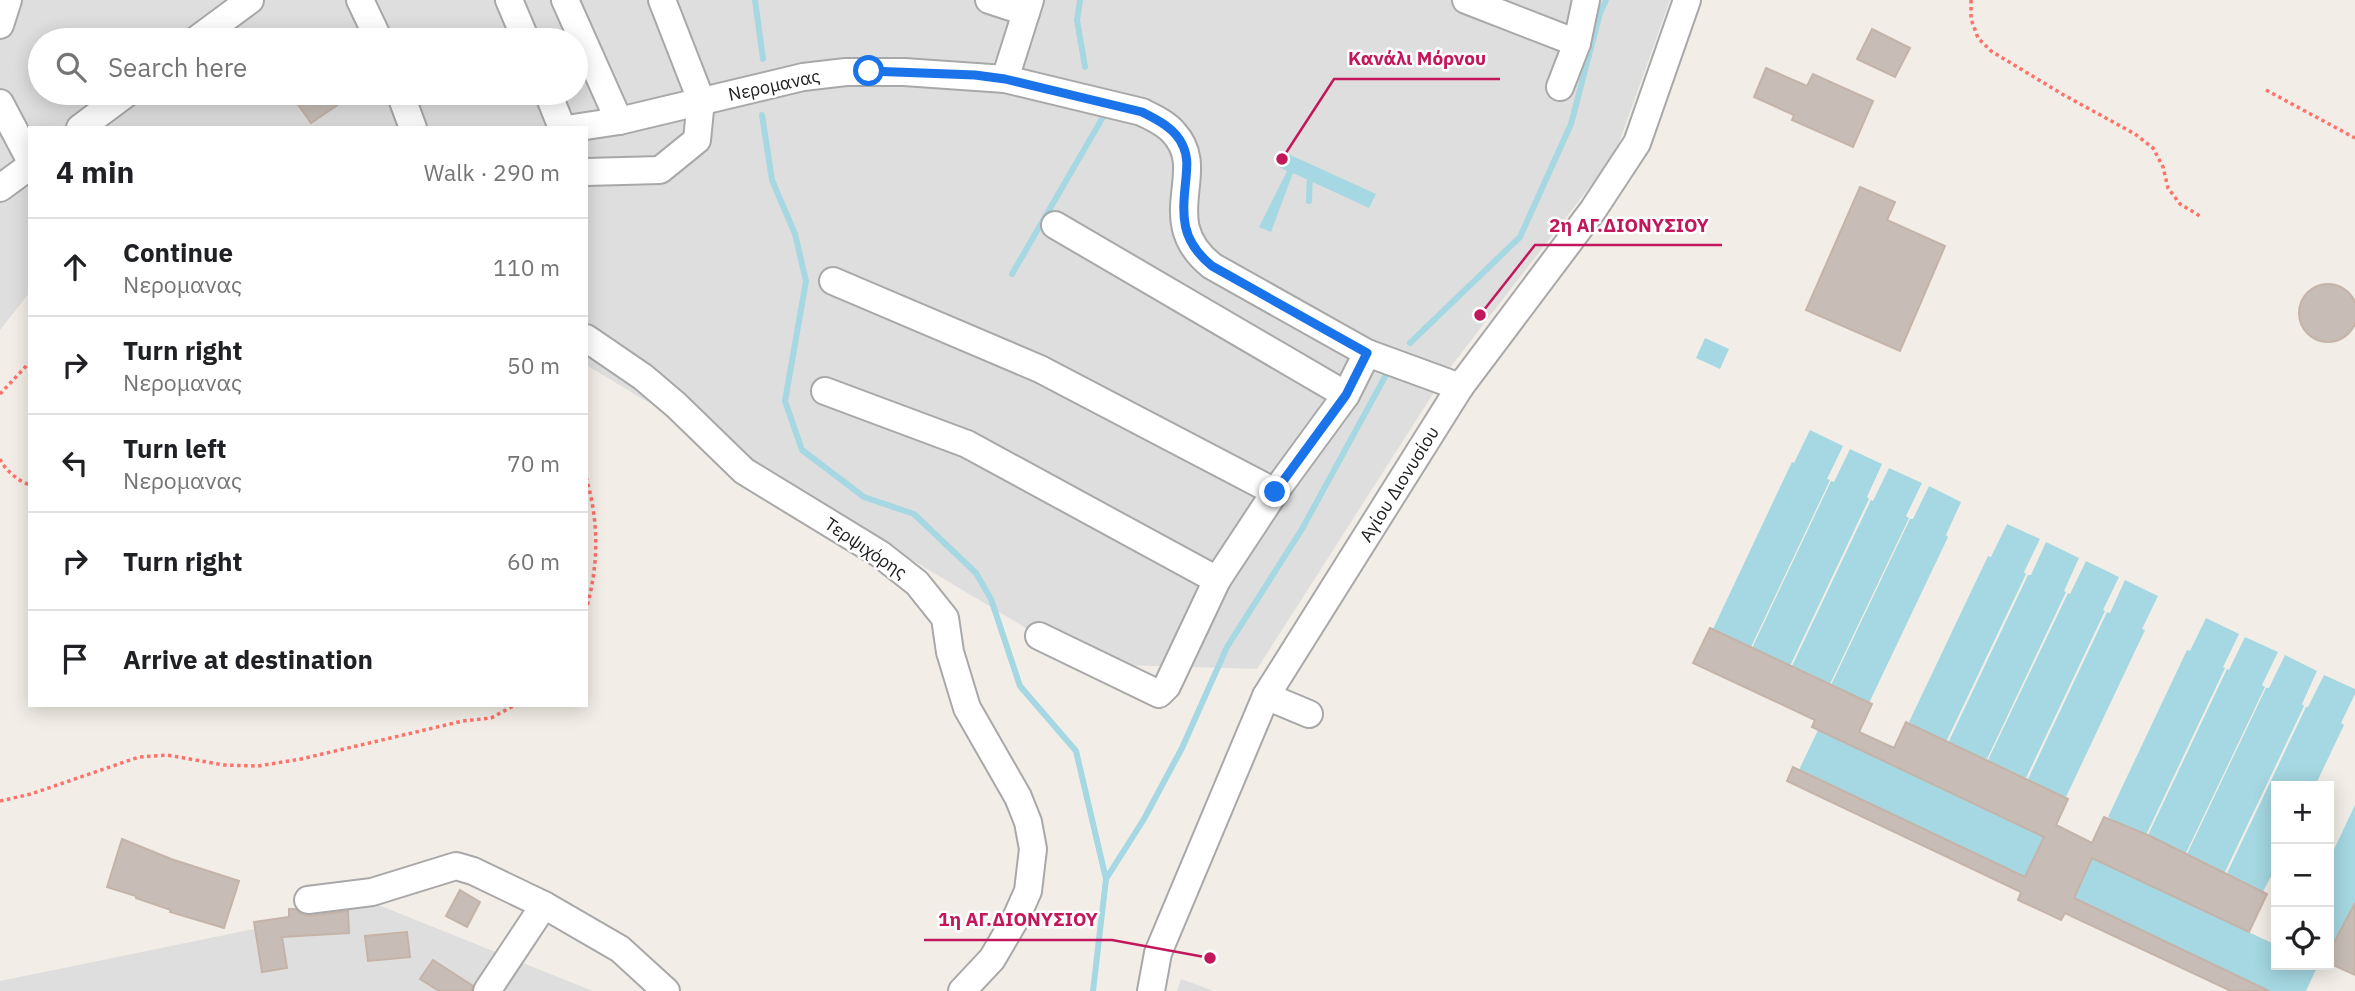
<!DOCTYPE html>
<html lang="en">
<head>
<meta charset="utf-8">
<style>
	body { margin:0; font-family:"IBM Plex Sans",sans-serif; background:#f2f2f2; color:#202124 }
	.controls { position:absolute; right:21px; bottom:21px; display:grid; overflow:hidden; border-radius:0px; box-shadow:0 4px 18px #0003 }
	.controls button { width:63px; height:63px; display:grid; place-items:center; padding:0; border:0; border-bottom:2px solid #e0e0e0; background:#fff; color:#202124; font:35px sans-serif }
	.stop { position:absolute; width:21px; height:21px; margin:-16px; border:5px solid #1a73e8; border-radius:50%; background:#fff }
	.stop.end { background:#1a73e8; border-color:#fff; box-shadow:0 2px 7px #0008 }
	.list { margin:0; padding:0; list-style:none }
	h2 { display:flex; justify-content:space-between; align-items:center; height:91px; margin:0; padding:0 28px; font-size:30px }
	h2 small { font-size:23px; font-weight:400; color:#757577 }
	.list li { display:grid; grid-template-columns:46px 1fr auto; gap:21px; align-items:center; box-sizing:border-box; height:98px; padding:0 28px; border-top:2px solid #e0e0e0 }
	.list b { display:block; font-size:26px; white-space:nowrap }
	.list p { margin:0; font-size:23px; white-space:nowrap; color:#757577 }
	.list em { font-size:23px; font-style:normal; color:#757577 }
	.icon { flex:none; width:38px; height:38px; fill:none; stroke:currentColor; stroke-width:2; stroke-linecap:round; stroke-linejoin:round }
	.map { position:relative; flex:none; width:2355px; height:991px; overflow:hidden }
	.search { position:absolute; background:#fff; box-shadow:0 4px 18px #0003; left:28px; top:28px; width:560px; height:77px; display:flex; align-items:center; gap:18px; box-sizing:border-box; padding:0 24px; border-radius:38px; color:#757577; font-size:26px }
	.panel { position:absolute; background:#fff; box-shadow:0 4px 18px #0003; left:28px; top:126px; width:560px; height:581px; border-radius:0px }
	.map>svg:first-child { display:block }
</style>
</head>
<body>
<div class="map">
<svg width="2355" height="991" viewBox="0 0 2355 991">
	<rect width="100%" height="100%" fill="#f2eee7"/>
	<!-- residential -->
	<g fill="#dfdede" fill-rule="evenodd">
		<path d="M0,0h1670l-55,154 -166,215 -192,300 -171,-5 -500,-299v-237h-556v164l-30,38zM40,40h536v53h-536z"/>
		<polygon points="376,904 593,991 0,991 0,981"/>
		<polygon points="1181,979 1214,991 1177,991"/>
	</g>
	<!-- water -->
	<g fill="#a5d8e2">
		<polygon points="1286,153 1376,194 1369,208 1293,173 1271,232 1259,227 1287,171 1279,167"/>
		<polygon points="1705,338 1729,349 1720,369 1696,358"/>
		<polygon points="1810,430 1843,446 1827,479 1830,480 1751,647 1748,646 1713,629 1792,462 1794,463"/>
		<polygon points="1850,449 1882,464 1867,497 1869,499 1790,666 1752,648 1831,481 1834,482"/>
		<polygon points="1889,468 1922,483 1906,516 1909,518 1830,684 1792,666 1871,500 1873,501"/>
		<polygon points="1929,486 1961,502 1946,535 1948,537 1869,703 1831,685 1910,519 1913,519"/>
		<polygon points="2007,524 2040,539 2024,572 2026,574 1947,740 1945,740 1932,767 1930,733 1926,732 1899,751 1912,724 1909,722 1988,556 1991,557"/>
		<polygon points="2046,542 2079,558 2064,591 2066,592 1987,759 1985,758 1972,785 1970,753 1966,750 1938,770 1951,743 1949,741 2028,575 2031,575"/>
		<polygon points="2086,561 2119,577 2103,610 2105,611 2026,778 2024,777 2011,804 2010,771 2006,769 1978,788 1991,762 1988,760 2068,593 2070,594"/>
		<polygon points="2125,580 2158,596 2142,629 2145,630 2066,797 2063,796 2050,823 2049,790 2045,788 2017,807 2030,780 2028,779 2107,612 2110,613"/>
		<polygon points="2206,618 2239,634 2223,667 2225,668 2146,835 2098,845 2110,818 2108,817 2187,650 2190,651"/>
		<polygon points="2245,637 2278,652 2262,685 2265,687 2186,853 2183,853 2148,835 2227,669 2229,670"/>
		<polygon points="2285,655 2317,671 2302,704 2304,706 2225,872 2223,872 2210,899 2187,854 2266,688 2269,688"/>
		<polygon points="2324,675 2355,689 2355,694 2341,723 2344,725 2315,786 2276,786 2276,867 2249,918 2248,885 2244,882 2216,902 2229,875 2227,873 2306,707 2308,707"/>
		<polygon points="1818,730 2044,837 2025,877 1799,770"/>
		<polygon points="2355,805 2355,903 2329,952 2329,860"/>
		<polygon points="2092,858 2276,945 2276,965 2318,965 2306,991 2269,991 2074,898"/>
	</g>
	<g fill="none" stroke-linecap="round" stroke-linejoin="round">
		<!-- stream -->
		<g stroke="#a5d8e2" stroke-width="6">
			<polyline points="755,0 763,59"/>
			<polyline points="1080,0 1077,20 1085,67"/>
			<polyline points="762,115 772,180 795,234 806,281 785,401 802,450 864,497 914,514 976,573 991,599 1020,686 1076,751 1106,879"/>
			<polyline points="1309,201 1310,174"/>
			<polyline points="1012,274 1103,117"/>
			<polyline points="1410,343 1520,237 1571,124 1600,13 1606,0"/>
			<polyline points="1093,991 1106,879 1144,819 1182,748 1227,647 1302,529 1386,375"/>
		</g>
	</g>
	<!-- building -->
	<g fill="#c7bdb6" stroke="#c5b3a8" stroke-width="2">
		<polygon points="1872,29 1910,48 1895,77 1857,59"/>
		<polygon points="1766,68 1807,86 1813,74 1873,101 1853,147 1792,120 1794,115 1754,97"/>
		<polygon points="312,93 355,93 311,123 297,103"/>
		<polygon points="1860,187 1895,202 1887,220 1945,246 1900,351 1806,310"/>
		<circle cx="2328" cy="313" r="29"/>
		<polygon points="1710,628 1872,704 1859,732 1894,748 1906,722 2068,799 2056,825 2092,843 2104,817 2150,836 2267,894 2249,932 2092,858 2074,898 2269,991 2231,991 2065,913 2061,920 2018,900 2021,892 1787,781 1793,767 2025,877 2044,837 1812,727 1815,720 1693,663"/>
		<polygon points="122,839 171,859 239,881 224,928 170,912 171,910 136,898 136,896 107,887"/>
		<polygon points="460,890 480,902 467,927 446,916"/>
		<polygon points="2355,903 2355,975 2329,963 2329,952"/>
		<polygon points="289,909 295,909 301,914 309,916 348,911 349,933 282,937 287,968 262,972 254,922 289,917"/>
		<polygon points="407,932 410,957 368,961 365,936"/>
		<polygon points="433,960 473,986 471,991 439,991 420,979"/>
	</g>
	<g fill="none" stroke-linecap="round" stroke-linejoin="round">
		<defs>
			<g id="minor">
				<polyline points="360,0 379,40"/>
				<polyline points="509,0 526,40"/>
				<polyline points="565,0 619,121"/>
				<polyline points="989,0 1026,12"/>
				<polyline points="1466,0 1577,43"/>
				<polyline points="0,25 8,0"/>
				<polyline points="196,40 250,0"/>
				<polyline points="1005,79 1030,0"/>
				<polyline points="1560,87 1577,43 1586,0"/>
				<polyline points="400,93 413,128"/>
				<polyline points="548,93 562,128"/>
				<polyline points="0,103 30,160"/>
				<polyline points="80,128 127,93"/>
				<path d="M573,128l46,-7 184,-44 43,-5h58l101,7 137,33c11,6 24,11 32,21 36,39 -20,87 38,133l155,87 93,34"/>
				<polyline points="586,172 660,170 697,140 701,100 662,0"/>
				<polyline points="0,188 30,166"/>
				<polyline points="1055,225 1346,395"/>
				<polyline points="833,281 1040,369 1275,492"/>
				<polyline points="586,338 643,377 676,405 744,471 880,554 917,583 945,618 950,652 967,708 1018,797 1028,822 1033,849 1028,891 1016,918 992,959 962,991"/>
				<polyline points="825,391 967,444 1217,580"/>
				<polyline points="1039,636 1159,694 1167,686 1217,580 1275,492 1346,395 1367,353"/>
				<polyline points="1266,696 1309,714"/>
				<polyline points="308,900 372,892 456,866 473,871 544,905 620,949 666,991"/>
				<polyline points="487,991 544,905"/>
				<polyline points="1151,991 1158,953 1266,696 1460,387 1593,210 1637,143 1687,0"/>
			</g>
		</defs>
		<!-- minor casing -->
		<use href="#minor" stroke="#a8a8a8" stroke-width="30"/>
		<!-- path -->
		<g stroke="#ff716b" stroke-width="3.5" stroke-dasharray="3.5 3.5" stroke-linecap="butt">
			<polyline points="1971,0 1971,19 1978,38 1991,51 2062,94 2135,134 2153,148 2163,167 2168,188 2180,204 2200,216"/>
			<polyline points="2266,90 2355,138"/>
			<polyline points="0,394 30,362"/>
			<path d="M0,459c5,11 18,22 30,26"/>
			<path d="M586,477c13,45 13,87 0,133"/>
			<polyline points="0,801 31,794 139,757 167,755 224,765 258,766 301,759 463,721 491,718 515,705"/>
		</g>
		<!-- minor -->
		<use href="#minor" stroke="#fff" stroke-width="26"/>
	</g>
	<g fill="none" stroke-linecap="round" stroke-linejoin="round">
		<!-- route -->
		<path stroke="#1a73e8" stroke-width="9" d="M869,71l106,4 30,4 137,33c16,8 34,17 41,34 5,11 4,21 3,32 -4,38 -6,62 26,88l155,87 -21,42 -71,97"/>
	</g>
	<g text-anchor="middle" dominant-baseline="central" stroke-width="5" stroke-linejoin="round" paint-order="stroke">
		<!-- street labels -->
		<g font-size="18" fill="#212121" stroke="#fff">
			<text transform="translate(774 85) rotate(-12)">Νερομανας</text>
			<text transform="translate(1399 484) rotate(-58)">Αγίου Διονυσίου</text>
			<text transform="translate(866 548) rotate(34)">Τερψιχόρης</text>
		</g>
	</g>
	<!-- callouts -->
	<path fill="none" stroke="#c2185b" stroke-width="2.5" d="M1282 159L1334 79H1500M1480 315L1535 245H1722M1210 958L1112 940H924"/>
	<g fill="#c2185b" stroke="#fff" stroke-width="2.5">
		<circle cx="1282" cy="159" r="7"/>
		<circle cx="1480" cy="315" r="7"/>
		<circle cx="1210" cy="958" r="7"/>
	</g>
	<g font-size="19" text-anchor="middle" font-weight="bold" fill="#c2185b" stroke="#fff" stroke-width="5" stroke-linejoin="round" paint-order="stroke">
		<text x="1417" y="65">Κανάλι Μόρνου</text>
		<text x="1629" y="232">2η ΑΓ.ΔΙΟΝΥΣΙΟΥ</text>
		<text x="1018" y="926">1η ΑΓ.ΔΙΟΝΥΣΙΟΥ</text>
	</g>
</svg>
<div class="controls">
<button>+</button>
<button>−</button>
<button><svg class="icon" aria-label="locate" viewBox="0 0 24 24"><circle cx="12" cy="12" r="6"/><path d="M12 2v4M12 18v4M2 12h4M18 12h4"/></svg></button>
</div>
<div class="stop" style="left:869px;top:71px"></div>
<div class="stop end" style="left:1275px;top:492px"></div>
<div class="search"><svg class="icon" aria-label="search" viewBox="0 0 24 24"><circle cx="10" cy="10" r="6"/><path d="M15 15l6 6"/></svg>Search here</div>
<section class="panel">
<h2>4 min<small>Walk · 290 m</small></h2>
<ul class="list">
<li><svg class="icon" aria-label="ahead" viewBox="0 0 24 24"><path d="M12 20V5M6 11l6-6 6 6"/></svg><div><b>Continue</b><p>Νερομανας</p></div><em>110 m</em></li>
<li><svg class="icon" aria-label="right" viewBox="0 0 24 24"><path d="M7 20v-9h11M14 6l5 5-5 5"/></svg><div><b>Turn right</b><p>Νερομανας</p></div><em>50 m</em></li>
<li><svg class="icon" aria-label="left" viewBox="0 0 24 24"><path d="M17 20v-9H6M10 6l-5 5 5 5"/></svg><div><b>Turn left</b><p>Νερομανας</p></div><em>70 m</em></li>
<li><svg class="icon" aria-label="right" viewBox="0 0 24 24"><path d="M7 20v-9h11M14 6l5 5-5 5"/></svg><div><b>Turn right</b></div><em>60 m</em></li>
<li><svg class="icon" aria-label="arrive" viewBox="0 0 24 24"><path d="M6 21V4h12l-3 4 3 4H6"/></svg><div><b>Arrive at destination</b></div></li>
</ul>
</section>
</div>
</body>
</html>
